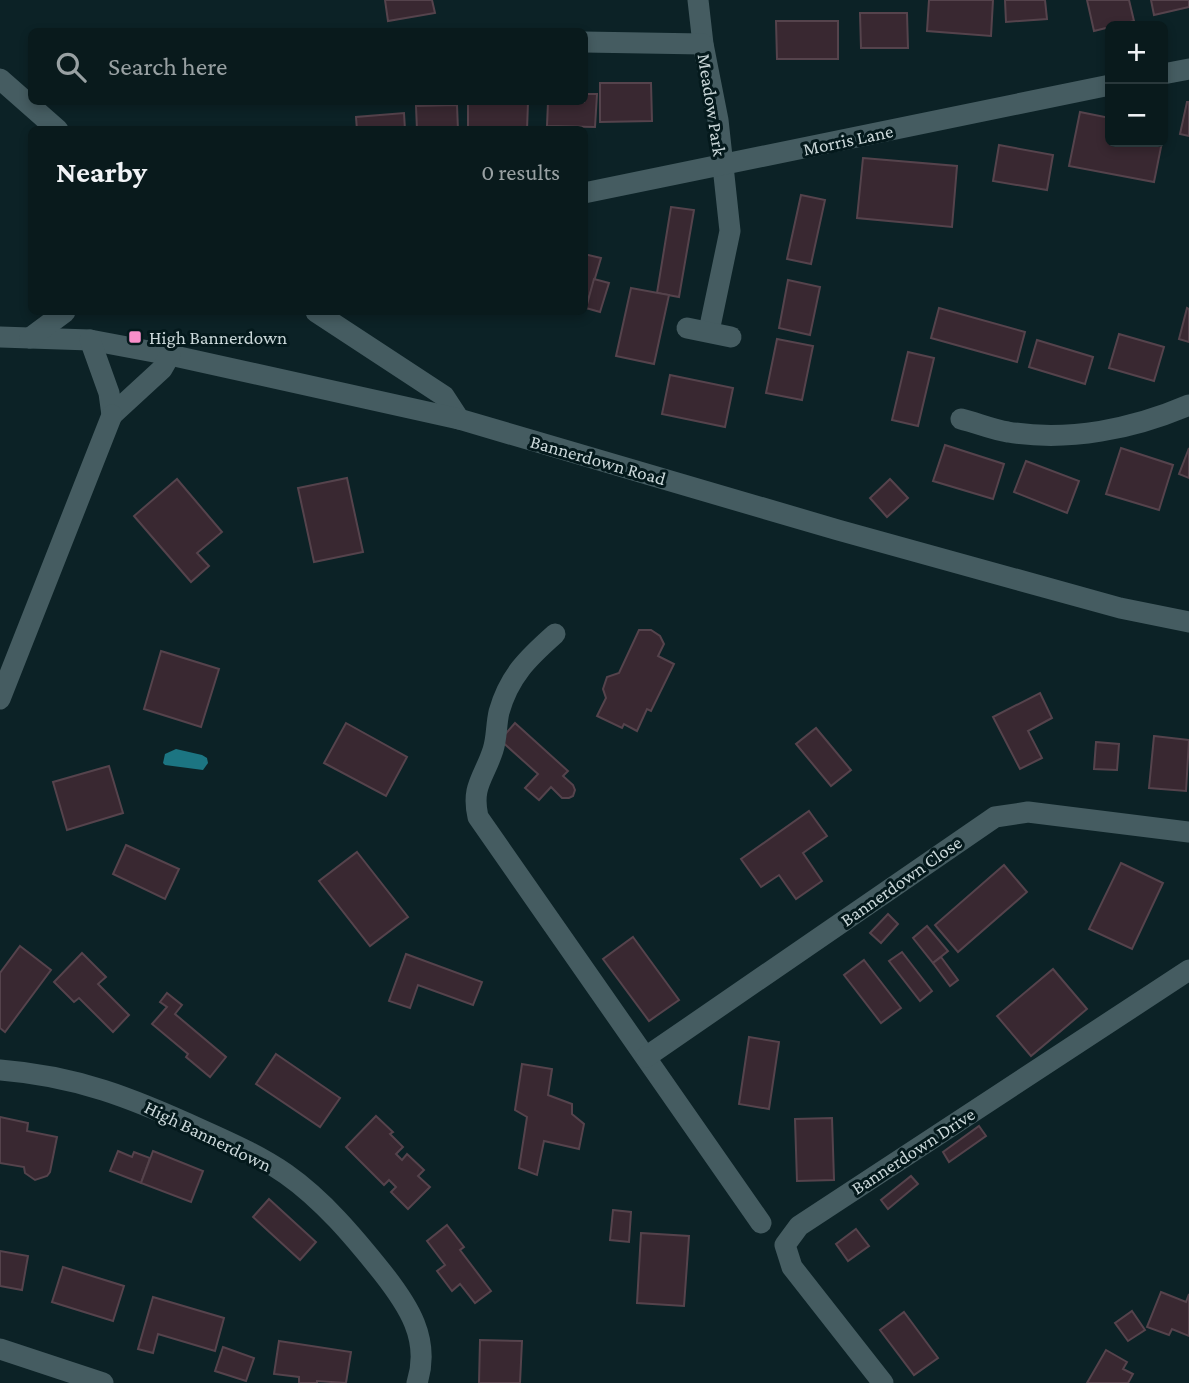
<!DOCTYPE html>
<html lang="en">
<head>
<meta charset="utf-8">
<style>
	body { margin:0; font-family:"Crimson Pro",serif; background:#172729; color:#f1f3f6 }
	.controls { position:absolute; right:21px; top:21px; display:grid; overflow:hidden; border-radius:10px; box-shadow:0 4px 10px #0003 }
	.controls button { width:63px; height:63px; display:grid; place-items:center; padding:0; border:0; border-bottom:2px solid #29383b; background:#091a1c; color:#f1f3f6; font:35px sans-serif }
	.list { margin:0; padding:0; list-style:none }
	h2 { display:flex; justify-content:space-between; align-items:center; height:91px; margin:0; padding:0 28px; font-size:30px }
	h2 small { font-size:23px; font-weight:400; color:#99a1a3 }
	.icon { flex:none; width:38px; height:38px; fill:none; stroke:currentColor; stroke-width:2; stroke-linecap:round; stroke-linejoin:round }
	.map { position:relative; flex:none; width:1189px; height:1383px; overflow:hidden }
	.search { position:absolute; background:#091a1c; box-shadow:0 4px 10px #0003; left:28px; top:28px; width:560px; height:77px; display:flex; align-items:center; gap:18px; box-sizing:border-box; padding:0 24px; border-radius:10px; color:#99a1a3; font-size:26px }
	.panel { position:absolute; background:#091a1c; box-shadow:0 4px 10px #0003; left:28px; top:126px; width:560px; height:189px; border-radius:10px }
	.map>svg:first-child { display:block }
</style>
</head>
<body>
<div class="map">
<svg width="1189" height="1383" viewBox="0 0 1189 1383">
	<rect width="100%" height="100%" fill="#0c2226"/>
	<!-- water -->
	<polygon fill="#1c7582" points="176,749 202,755 207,758 208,763 203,770 165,765 163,763 165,754"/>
	<!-- building -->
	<g fill="#392831" stroke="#55434c" stroke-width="2">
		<polygon points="385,0 432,0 435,13 388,21"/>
		<polygon points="929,0 993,0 991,36 927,31"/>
		<polygon points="1005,0 1045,0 1047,19 1006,22"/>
		<polygon points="1087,0 1129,0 1134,21 1094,31"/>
		<polygon points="1151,0 1189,0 1189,7 1154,15"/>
		<polygon points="860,13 907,13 908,48 861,48"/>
		<polygon points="776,21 838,21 838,59 777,59"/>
		<polygon points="600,83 651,83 652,121 600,122"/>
		<polygon points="584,94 597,94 595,127 547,126 548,102 584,102"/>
		<polygon points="468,102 528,102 527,130 468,129"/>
		<polygon points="1187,102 1189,102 1189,136 1180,134"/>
		<polygon points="457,105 458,130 417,130 416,106"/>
		<polygon points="1080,112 1110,118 1110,142 1162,142 1154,182 1069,166"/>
		<polygon points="404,113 405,130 357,130 356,117"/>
		<polygon points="999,145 1053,155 1047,190 993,181"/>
		<polygon points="863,158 957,166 952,227 857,218"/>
		<polygon points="801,195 825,200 811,264 787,259"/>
		<polygon points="671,207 694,210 679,297 657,293"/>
		<polygon points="584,254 601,258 586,308 584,307"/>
		<polygon points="594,279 609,283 600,312 586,308"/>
		<polygon points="788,280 820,287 810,335 779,328"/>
		<polygon points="631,288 669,295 654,364 616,356"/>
		<polygon points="939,308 1025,332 1017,362 931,338"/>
		<polygon points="1187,308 1189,309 1189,342 1179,339"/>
		<polygon points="1119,334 1164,347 1154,381 1109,368"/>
		<polygon points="777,339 813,346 802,400 766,393"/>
		<polygon points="1037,340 1093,357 1085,384 1029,367"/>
		<polygon points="908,352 934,358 918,426 892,420"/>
		<polygon points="670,375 733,388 725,427 662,414"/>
		<polygon points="945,445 1004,464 993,499 933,481"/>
		<polygon points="1121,448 1173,465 1159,510 1106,494"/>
		<polygon points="1189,448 1189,478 1179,474"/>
		<polygon points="1026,461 1079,481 1067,513 1014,492"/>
		<polygon points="347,478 363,552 314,562 298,488"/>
		<polygon points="177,479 222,532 197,553 209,566 191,582 134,516"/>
		<polygon points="890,479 908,498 887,517 870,498"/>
		<polygon points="639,630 651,630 660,636 664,644 658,656 674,664 651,711 647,709 637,731 624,724 622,728 597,716 606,698 603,689 607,677 619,673"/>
		<polygon points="161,651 219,669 201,727 144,709"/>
		<polygon points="1040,693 1052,718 1028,731 1042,758 1020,769 993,717"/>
		<polygon points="346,723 407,757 386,796 324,763"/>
		<polygon points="515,723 568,771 563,776 573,785 575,790 573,796 569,798 562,798 551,787 539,800 525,788 538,774 500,740"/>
		<polygon points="816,728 851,770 831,786 796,744"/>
		<polygon points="1154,736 1189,740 1186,791 1149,788"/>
		<polygon points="1096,742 1119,744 1117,770 1094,769"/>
		<polygon points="109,766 123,813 67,830 53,782"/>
		<polygon points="809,811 827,836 803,853 822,881 796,899 779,875 761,887 741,859"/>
		<polygon points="126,845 179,869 165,899 113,874"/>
		<polygon points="357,852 408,917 370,946 319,881"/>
		<polygon points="1121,863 1163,883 1132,949 1089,929"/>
		<polygon points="1004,865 1027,892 958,952 935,925"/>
		<polygon points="888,914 898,924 881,943 870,933"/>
		<polygon points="927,926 948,951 933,963 913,938"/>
		<polygon points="633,937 679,1000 649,1021 603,959"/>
		<polygon points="20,946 51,970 5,1032 0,1028 0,973"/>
		<polygon points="902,952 932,991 920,1001 889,961"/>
		<polygon points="82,953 106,977 98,984 129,1015 113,1032 79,998 74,1002 54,982"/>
		<polygon points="406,954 482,982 473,1005 418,985 410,1008 389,1001"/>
		<polygon points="941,957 958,980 950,986 933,963"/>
		<polygon points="864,960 901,1008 881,1023 844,975"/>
		<polygon points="1053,969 1087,1009 1031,1056 997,1016"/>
		<polygon points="167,993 182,1005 175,1014 226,1057 210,1077 186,1057 188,1054 152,1024 167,1007 160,1002"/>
		<polygon points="749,1037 779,1042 769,1109 739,1104"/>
		<polygon points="276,1054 340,1098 320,1127 256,1084"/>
		<polygon points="522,1064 552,1069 548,1095 572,1104 572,1114 584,1124 579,1149 544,1141 537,1175 519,1168 527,1117 515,1110"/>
		<polygon points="376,1116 393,1132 390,1134 403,1147 396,1154 402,1160 407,1154 424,1170 418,1176 430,1187 408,1209 391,1192 396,1187 389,1180 384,1185 346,1147"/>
		<polygon points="0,1117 28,1123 27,1131 57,1137 50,1172 47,1176 35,1180 25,1173 24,1167 0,1163"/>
		<polygon points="832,1118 834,1180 797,1181 795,1119"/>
		<polygon points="979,1126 986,1136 949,1162 943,1152"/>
		<polygon points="118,1151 132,1157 134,1152 150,1158 141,1183 110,1171"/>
		<polygon points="153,1151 203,1171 191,1202 141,1183"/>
		<polygon points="911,1176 918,1184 888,1209 881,1200"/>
		<polygon points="269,1199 316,1242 300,1260 253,1217"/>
		<polygon points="613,1210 631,1212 629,1242 610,1240"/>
		<polygon points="447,1225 464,1247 460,1250 491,1291 475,1303 460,1284 452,1291 437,1271 445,1265 427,1241"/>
		<polygon points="856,1229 869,1246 848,1261 836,1244"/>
		<polygon points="641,1233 689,1236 684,1306 637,1303"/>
		<polygon points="0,1251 28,1256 22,1290 0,1286"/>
		<polygon points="63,1267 124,1286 113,1321 52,1302"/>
		<polygon points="1161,1292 1186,1302 1189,1294 1189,1336 1172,1329 1169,1335 1147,1327"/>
		<polygon points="153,1297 224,1318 215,1351 158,1334 153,1353 138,1349"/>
		<polygon points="1132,1311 1145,1330 1128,1341 1115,1323"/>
		<polygon points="904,1312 938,1358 914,1375 880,1330"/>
		<polygon points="480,1340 522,1341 520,1383 479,1383"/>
		<polygon points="279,1341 351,1352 346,1383 317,1381 317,1383 299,1383 299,1377 274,1374"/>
		<polygon points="223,1347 254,1358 246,1381 215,1371"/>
		<polygon points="1106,1350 1127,1362 1123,1369 1133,1374 1128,1383 1087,1383"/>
	</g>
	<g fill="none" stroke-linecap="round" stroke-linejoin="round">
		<!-- minor -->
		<g stroke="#455c61" stroke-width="21">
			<polyline points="698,0 703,44 718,120 730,231 709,331"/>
			<polyline points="584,42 703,44"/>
			<polyline points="1163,74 1189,69"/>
			<polyline points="0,79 58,130"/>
			<polyline points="584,193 1110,85"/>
			<polyline points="316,312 444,396 459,419"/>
			<polyline points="687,328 731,337"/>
			<polyline points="0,337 90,340 170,355 459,419 838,530 1120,608 1189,622"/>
			<polyline points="30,338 65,312"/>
			<polyline points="90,340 109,393 112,415 162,369 170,355"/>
			<path d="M961,419c16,4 32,11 47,13 61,10 125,-3 181,-27"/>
			<path d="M555,634c-27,24 -46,42 -56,78 -3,13 -2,26 -6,38 -9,28 -22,36 -15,67l283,406"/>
			<polyline points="0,699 112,415"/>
			<polyline points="646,1057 995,817 1028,812 1189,832"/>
			<path d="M0,1070c77,6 132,28 202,60 29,13 58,26 84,44 37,26 68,63 96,98 26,33 49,67 35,111"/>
			<polyline points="0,1349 103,1383"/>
			<polyline points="883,1383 792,1267 785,1245 799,1226 1189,970"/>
		</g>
	</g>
	<!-- markers -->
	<rect fill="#f98fca" stroke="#04191c" stroke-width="2.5" x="128" y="330" width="14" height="14" rx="3.5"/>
	<g text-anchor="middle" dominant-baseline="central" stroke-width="6" stroke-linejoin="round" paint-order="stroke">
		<!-- street labels -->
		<g font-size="19" fill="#cad7d9" stroke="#04191c">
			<text transform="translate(712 105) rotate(81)">Meadow Park</text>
			<text transform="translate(848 140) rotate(-12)">Morris Lane</text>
			<text transform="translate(598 460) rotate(16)">Bannerdown Road</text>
			<text transform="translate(901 881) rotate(-35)">Bannerdown Close</text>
			<text transform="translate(208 1136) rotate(26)">High Bannerdown</text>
			<text transform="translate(913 1151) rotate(-33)">Bannerdown Drive</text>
		</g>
		<!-- poi labels -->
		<g font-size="19" fill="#cad7d9" stroke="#04191c" text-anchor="start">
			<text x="149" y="337">High Bannerdown</text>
		</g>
	</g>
</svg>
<div class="controls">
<button>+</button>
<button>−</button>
</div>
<div class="search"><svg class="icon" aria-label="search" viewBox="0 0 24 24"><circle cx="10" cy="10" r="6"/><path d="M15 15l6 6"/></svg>Search here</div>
<section class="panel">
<h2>Nearby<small>0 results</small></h2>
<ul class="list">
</ul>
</section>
</div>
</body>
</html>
